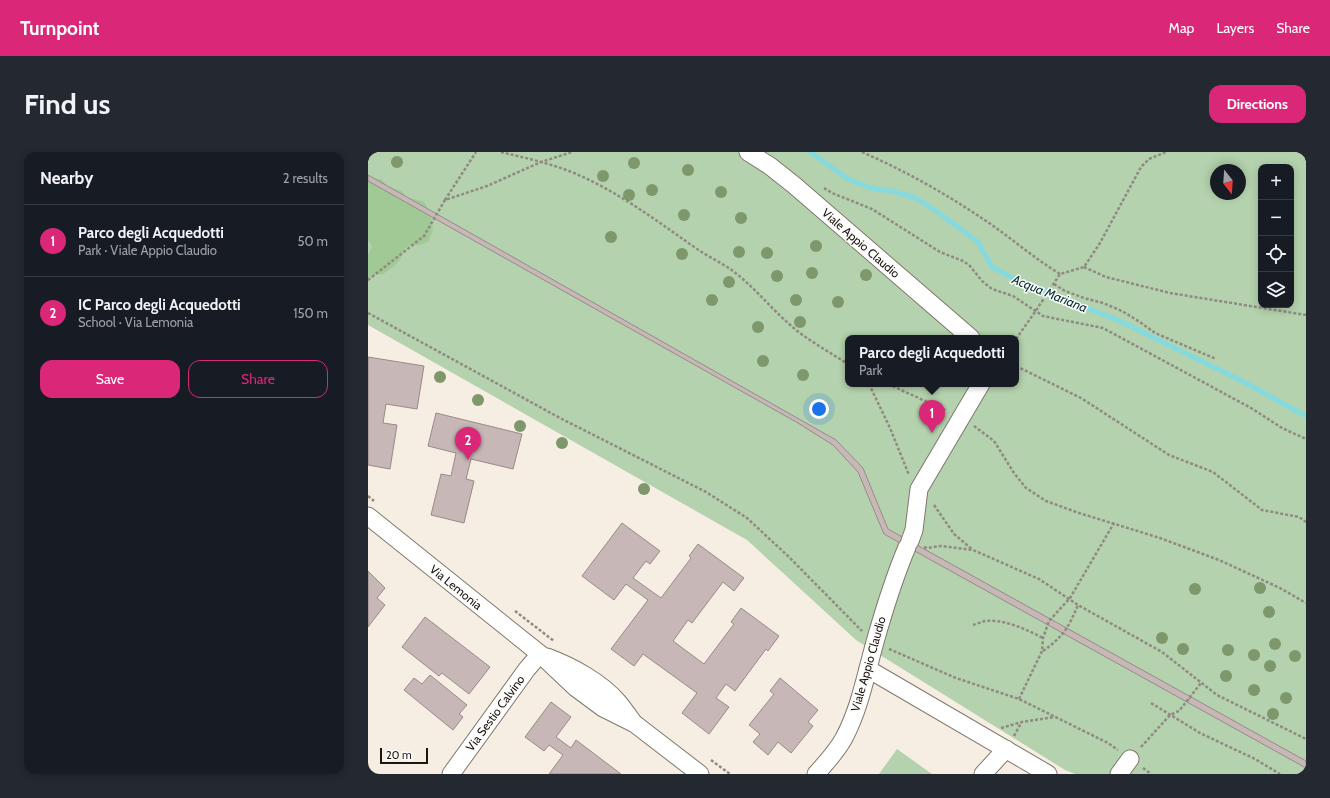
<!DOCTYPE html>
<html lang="en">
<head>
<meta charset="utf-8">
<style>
	body { margin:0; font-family:Cabin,sans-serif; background:#242831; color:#f1f3f6 }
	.controls { position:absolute; right:12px; top:12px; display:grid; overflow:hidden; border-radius:8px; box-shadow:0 2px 10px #0003 }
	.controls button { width:36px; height:36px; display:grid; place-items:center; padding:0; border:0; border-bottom:1px solid #363941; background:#171b24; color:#f1f3f6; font:20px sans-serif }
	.compass { position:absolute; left:842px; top:12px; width:36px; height:36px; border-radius:50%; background:#171b24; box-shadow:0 2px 10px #0003; rotate:163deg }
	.scale { position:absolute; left:12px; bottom:10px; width:48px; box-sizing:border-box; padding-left:4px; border:2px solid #1a1713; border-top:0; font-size:11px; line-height:14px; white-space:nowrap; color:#1a1713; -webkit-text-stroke:3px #fefcfa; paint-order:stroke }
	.you { position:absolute; left:451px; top:257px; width:14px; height:14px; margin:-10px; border:3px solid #fff; border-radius:50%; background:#1a73e8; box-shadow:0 0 0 6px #1a73e833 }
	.badge { display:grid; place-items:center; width:26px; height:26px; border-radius:50%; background:#db2777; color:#fff; font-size:13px; font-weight:700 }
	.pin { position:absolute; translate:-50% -33px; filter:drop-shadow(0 1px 2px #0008) }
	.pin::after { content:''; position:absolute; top:21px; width:14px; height:12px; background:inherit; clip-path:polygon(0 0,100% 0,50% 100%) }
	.popup { position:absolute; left:477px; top:183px; width:174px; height:52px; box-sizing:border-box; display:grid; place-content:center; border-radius:8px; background:#171b24; filter:drop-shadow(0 1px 3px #0005); font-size:13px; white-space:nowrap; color:#9ea1a6 }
	.popup b { font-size:15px; color:#f1f3f6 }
	.popup::after { content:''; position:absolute; left:50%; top:100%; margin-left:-8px; border:8px solid transparent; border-top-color:#171b24 }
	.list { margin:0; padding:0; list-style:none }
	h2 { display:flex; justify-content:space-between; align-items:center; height:52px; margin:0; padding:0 16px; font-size:17px }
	h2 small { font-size:13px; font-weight:400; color:#9ea1a6 }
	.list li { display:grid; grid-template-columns:26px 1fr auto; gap:12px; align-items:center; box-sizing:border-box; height:72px; padding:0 16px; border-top:1px solid #363941 }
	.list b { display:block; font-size:15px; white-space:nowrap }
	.list p { margin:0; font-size:13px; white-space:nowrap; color:#9ea1a6 }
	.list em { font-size:13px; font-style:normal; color:#9ea1a6 }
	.actions { display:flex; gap:8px; padding:12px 16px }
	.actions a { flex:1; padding:9px 0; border:1px solid #db2777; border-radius:12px; text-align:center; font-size:14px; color:#db2777 }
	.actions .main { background:#db2777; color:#fff }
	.icon { flex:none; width:22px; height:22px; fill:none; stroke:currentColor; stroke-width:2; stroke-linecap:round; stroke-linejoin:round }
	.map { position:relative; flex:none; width:938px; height:622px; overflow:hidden; border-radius:12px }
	header { display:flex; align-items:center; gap:24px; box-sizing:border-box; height:56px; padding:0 20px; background:#db2777; color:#fff }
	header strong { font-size:19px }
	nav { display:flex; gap:22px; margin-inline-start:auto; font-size:14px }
	.intro { display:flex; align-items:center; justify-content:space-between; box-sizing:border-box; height:96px; padding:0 24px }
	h1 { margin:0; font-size:28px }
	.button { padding:10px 18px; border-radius:12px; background:#db2777; color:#fff; font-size:14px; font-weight:700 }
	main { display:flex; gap:24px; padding:0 24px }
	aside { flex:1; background:#171b24; border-radius:12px; box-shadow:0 2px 10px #0003 }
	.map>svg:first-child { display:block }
</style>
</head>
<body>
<header>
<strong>Turnpoint</strong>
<nav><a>Map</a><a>Layers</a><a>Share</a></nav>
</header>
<div class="intro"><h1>Find us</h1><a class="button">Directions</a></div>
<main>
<aside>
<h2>Nearby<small>2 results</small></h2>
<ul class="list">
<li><span class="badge">1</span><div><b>Parco degli Acquedotti</b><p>Park · Viale Appio Claudio</p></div><em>50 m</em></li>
<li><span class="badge">2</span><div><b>IC Parco degli Acquedotti</b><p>School · Via Lemonia</p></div><em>150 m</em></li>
</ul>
<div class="actions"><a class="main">Save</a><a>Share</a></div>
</aside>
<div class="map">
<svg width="938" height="622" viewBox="0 0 938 622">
	<rect width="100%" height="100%" fill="#f7eee3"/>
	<!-- green -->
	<g fill="#b4d2ad" fill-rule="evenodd">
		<path d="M0,0h938v622h-231l-10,-4 -209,-130 -109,-100 -379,-215zM893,15h30v138h-30zM848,18h24v24h-24zM480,186h168v46h-168z"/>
		<polygon points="529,597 564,622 511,622"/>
	</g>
	<!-- forest -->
	<polygon fill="#a0c995" points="0,26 13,27 20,35 34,39 38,46 55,49 58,53 63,66 65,78 60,90 51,93 41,93 35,98 32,108 26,114 15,122 3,123 0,131 0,103 4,94 0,88"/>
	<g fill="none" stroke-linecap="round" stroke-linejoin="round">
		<!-- stream -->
		<polyline stroke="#84dade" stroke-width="5" points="442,0 480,27 503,36 528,40 548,46 571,61 610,90 624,115 641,124 754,170 874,229 938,264"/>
	</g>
	<!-- building -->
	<g fill="#c7b8b7" stroke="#988a89">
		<polygon points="0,23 468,288 495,316 520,377 823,545 819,550 516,382 490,320 465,293 430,271 0,29"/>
		<polygon points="0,205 56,214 49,257 18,252 15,271 29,273 22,317 0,313"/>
		<polygon points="68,261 154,282 145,317 103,307 98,327 106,329 96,371 63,363 73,322 83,324 88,301 60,294"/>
		<polygon points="254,371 292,399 282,412 278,409 265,426 293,446 323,406 321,404 330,392 376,426 366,439 355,430 324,471 320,468 305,489 336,512 366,472 363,470 373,456 411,484 400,499 398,497 367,539 358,532 348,546 361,555 341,582 314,561 329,541 275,502 266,514 243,497 280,448 258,432 246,448 214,424"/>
		<polygon points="0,419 17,436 9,446 17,453 0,475"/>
		<polygon points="57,465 122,515 101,542 74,521 71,524 34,495"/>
		<polygon points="62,523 99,553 91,562 95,565 85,578 36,538 46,526 54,532"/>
		<polygon points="412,526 450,558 440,570 445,574 423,601 410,590 400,603 385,590 392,582 381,573 406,542 402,539"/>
		<polygon points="823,545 938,609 938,616 819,550"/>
		<polygon points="183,550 203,565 188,585 203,596 208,588 253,622 181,622 195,603 181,593 176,599 157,585"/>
	</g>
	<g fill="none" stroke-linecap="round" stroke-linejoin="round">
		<defs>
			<g id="minor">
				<polyline points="380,0 402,14 426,33 603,186"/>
				<polyline points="0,364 172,502 208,536 235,556 267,572 332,622"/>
				<polyline points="542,389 546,378 551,337 613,232"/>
				<path d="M179,505c24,9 54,25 71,45 5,6 10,13 15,20"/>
				<polyline points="500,517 680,622"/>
				<polyline points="83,622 159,517 172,502"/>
				<path d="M448,622c10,-11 21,-23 28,-36 16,-30 22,-64 31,-96 9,-32 19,-64 32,-95"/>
				<polyline points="615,622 638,597"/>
				<polyline points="751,622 762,607"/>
			</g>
		</defs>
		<!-- minor casing -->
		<use href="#minor" stroke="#80786e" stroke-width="19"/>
		<!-- path -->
		<g stroke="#908a82" stroke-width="2.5" stroke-dasharray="3 2" stroke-linecap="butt">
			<path d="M133,0c24,6 49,11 73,21 45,19 83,48 123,76 12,8 25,14 36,22 20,15 36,35 55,52 17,16 40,28 60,41"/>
			<path d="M494,0c41,18 81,40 118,65 28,18 52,40 80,57"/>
			<polyline points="456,36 464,41 504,57 572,100 595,109 602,114 614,129 624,137 645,144 675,164 735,176 883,256 914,276 938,287"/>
			<polyline points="77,48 108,0"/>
			<polyline points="716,115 738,125 802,141 938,163"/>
			<polyline points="0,128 56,84 77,48 119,34 173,10 204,0"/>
			<polyline points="686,132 697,139 716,146 735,151 754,159 772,170 787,181 848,207"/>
			<polyline points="0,161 192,266 338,340 379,366 421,405 494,479"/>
			<polyline points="648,187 667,160 692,122 716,115 732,91 773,15 781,7 798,0"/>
			<polyline points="648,214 713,246 801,303 845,320 894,358 931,365 938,370"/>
			<polyline points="501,232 522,276 541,323"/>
			<polyline points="520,232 579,259"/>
			<polyline points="606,274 626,289 646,321 658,336 678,349 711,361 792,386 851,408 912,436 938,451"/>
			<polyline points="0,344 6,349"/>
			<polyline points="566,353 586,382 605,398"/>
			<polyline points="556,395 559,396 573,394 605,398 671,427 710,453 794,500 849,543 938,587"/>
			<polyline points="147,459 186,489"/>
			<path d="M605,473c3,-1 8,-3 12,-4 20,-2 40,8 58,17"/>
			<polyline points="521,497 588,526 651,547 740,591 750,598"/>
			<path d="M675,499c21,-15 25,-23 35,-46"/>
			<polyline points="651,547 674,499 675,486 681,469 702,446 746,371"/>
			<polyline points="783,551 832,581 887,607 912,622"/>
			<polyline points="633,576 654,570 687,565"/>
			<polyline points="646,584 653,571"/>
			<polyline points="773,595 802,563 811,559 833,531"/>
			<polyline points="343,608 362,622"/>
			<polyline points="775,616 783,622"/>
		</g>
		<!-- minor -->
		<use href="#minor" stroke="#fff" stroke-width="17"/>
	</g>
	<!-- trees -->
	<g fill="#7e976b">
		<circle cx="29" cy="10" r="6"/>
		<circle cx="266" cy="11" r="6"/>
		<circle cx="320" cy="18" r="6"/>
		<circle cx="235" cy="24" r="6"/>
		<circle cx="284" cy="38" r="6"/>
		<circle cx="353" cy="40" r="6"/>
		<circle cx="261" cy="43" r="6"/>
		<circle cx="316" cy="63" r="6"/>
		<circle cx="373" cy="66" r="6"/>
		<circle cx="243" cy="85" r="6"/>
		<circle cx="448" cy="94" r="6"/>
		<circle cx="371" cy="100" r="6"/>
		<circle cx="399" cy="101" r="6"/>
		<circle cx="314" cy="102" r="6"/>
		<circle cx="444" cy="121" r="6"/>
		<circle cx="498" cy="123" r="6"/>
		<circle cx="409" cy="124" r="6"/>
		<circle cx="361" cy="130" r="6"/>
		<circle cx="344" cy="148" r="6"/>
		<circle cx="428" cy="148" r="6"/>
		<circle cx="470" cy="150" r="6"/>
		<circle cx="432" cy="170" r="6"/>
		<circle cx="390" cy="175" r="6"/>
		<circle cx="395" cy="209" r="6"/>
		<circle cx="435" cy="223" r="6"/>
		<circle cx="72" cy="225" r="6"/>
		<circle cx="110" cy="248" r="6"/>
		<circle cx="152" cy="274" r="6"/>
		<circle cx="194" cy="291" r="6"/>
		<circle cx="276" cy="337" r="6"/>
		<circle cx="892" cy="436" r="6"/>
		<circle cx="827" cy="437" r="6"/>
		<circle cx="901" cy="460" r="6"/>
		<circle cx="794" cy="486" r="6"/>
		<circle cx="907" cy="492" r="6"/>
		<circle cx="815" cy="497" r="6"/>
		<circle cx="860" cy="498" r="6"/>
		<circle cx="886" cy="503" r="6"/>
		<circle cx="927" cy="504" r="6"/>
		<circle cx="902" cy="514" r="6"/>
		<circle cx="858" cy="524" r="6"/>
		<circle cx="886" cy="538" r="6"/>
		<circle cx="918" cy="546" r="6"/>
		<circle cx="905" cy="562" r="6"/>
	</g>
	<g text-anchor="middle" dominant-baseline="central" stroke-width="3" stroke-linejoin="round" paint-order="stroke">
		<!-- street labels -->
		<g font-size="12" fill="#1a1713" stroke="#fefcfa">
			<text transform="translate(493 91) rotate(41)">Viale Appio Claudio</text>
			<text transform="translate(88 435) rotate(39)">Via Lemonia</text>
			<text transform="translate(500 512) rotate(-74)">Viale Appio Claudio</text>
			<text transform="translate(127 561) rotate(-54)">Via Sestio Calvino</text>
		</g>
		<!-- water labels -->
		<g font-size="13" font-style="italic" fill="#093436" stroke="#fefcfa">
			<text transform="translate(682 141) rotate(22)">Acqua Mariana</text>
		</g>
	</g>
</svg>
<div class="controls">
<button>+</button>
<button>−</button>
<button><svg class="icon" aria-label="locate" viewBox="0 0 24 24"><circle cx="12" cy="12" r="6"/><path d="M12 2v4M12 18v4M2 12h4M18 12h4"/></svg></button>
<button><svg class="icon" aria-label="layers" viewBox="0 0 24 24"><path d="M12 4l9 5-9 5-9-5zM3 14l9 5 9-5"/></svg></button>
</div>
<svg class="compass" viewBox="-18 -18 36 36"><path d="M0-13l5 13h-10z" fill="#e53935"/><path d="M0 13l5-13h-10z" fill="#9ea1a6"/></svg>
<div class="scale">20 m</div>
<div class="you"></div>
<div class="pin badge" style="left:564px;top:281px">1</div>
<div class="popup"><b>Parco degli Acquedotti</b>Park</div>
<div class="pin badge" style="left:100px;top:308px">2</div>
</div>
</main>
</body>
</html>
